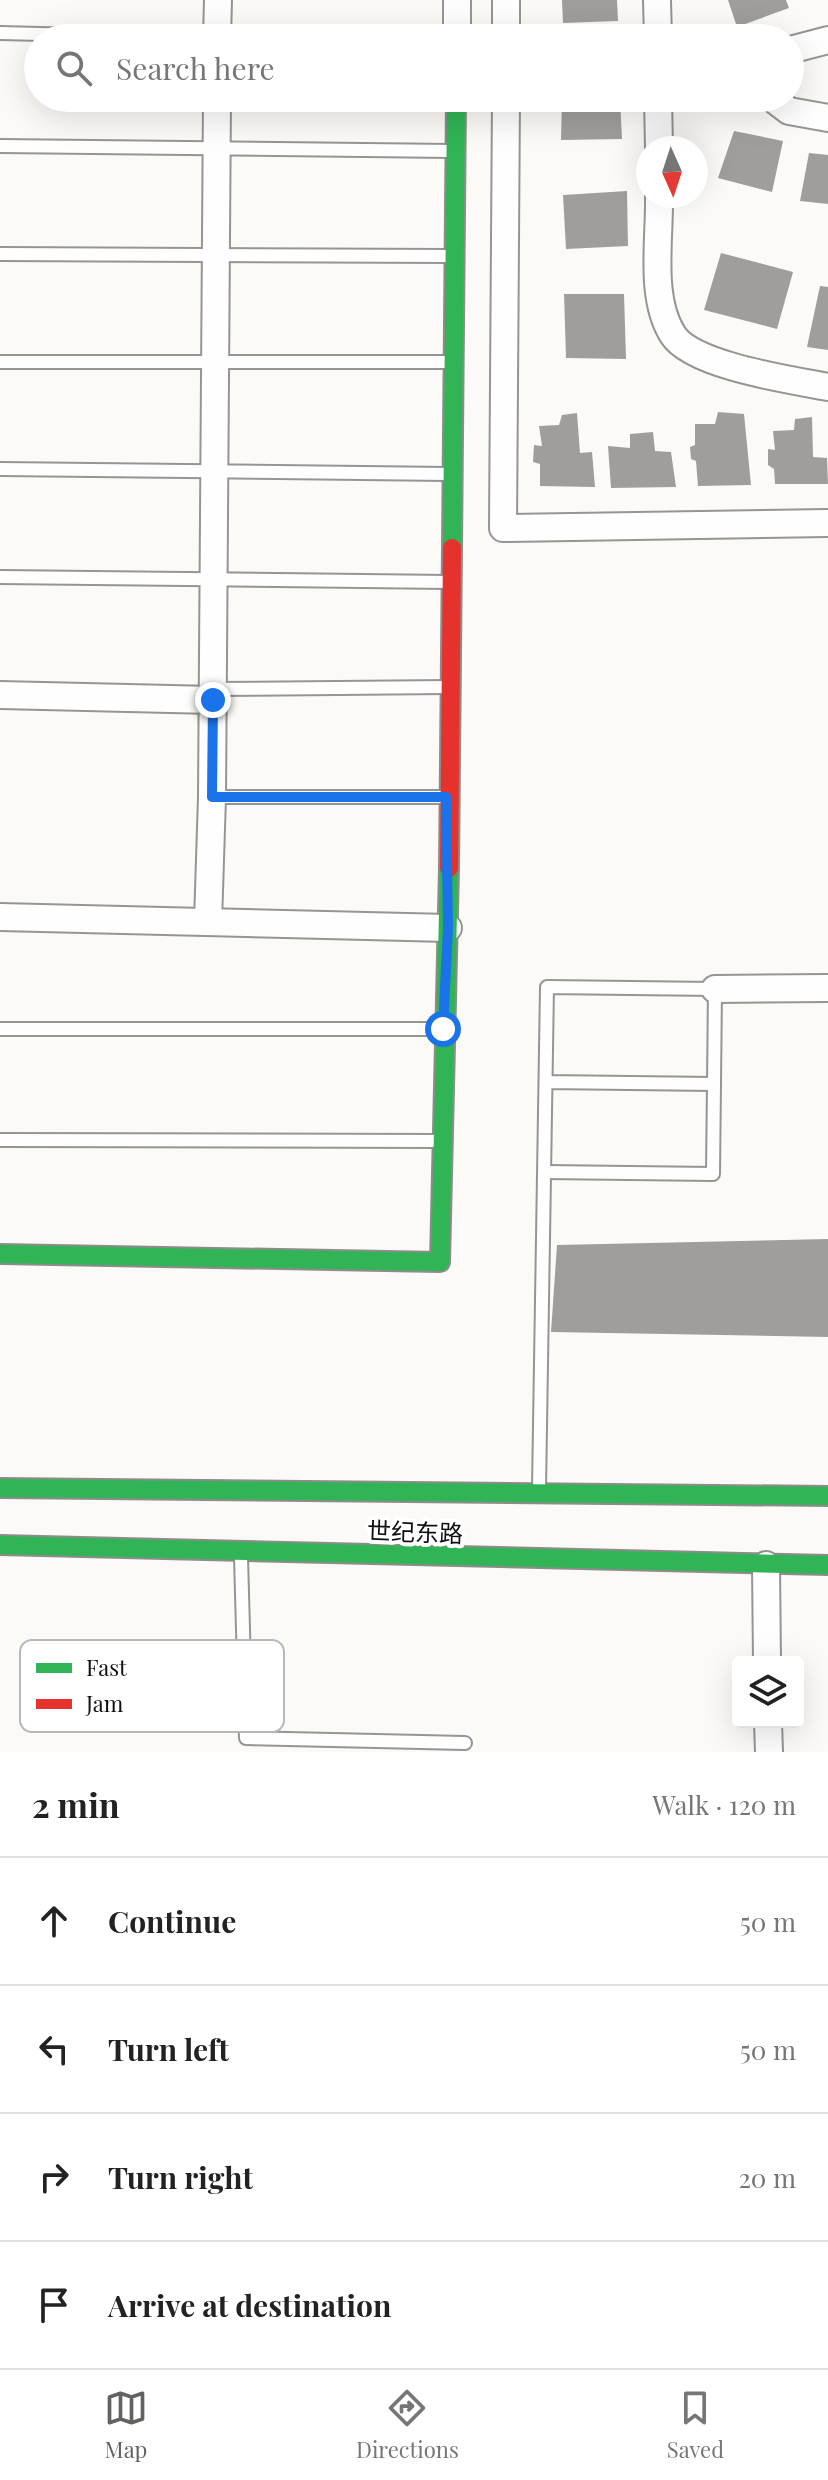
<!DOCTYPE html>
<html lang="en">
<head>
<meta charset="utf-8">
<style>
	body { margin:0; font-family:"Playfair Display","Noto Sans SC",serif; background:#f2f2f2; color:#222 }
	.controls { position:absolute; right:24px; bottom:24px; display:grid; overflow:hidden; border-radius:8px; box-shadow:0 8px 32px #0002 }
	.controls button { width:72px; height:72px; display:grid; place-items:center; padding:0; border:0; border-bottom:2px solid #e0e0e0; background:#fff; color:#222; font:40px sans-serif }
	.compass { position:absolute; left:636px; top:136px; width:72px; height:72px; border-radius:50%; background:#fff; box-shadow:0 8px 32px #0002; rotate:177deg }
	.stop { position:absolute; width:24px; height:24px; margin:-18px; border:6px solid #1a73e8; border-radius:50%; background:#fff }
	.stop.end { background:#1a73e8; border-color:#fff; box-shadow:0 2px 8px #0008 }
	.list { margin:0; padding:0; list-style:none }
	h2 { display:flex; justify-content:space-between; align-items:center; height:104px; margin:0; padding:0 32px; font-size:34px }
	h2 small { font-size:26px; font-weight:400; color:#767676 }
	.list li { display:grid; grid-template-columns:52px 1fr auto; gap:24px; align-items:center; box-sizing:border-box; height:128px; padding:0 32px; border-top:2px solid #e0e0e0 }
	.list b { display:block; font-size:30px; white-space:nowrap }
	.list em { font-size:26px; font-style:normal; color:#767676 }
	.icon { flex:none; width:44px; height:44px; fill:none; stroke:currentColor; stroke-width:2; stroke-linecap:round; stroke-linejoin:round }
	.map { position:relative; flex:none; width:828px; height:1752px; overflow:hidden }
	.search { position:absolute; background:#fff; box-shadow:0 8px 32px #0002; left:24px; right:24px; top:24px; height:88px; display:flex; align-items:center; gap:20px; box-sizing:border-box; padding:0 28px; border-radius:44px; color:#767676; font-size:30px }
	.sheet { height:616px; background:#fff }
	nav { display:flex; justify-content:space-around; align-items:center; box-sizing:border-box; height:112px; border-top:2px solid #e0e0e0; background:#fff; font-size:22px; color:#767676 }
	nav a { display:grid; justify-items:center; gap:4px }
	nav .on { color:#636261 }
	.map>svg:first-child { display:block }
</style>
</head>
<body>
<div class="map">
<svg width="828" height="1752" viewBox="0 0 828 1752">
	<rect width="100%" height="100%" fill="#fcfaf7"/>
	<!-- building -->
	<g fill="#a09e9c">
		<polygon points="562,0 617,0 618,21 563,23"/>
		<polygon points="728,0 786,0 789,8 737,27"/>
		<polygon points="562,98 620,98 622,139 561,140"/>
		<polygon points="734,131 783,141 772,192 718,178"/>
		<polygon points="809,153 828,155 828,204 800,201"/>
		<polygon points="627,191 628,246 566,249 563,195"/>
		<polygon points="721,253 793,272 777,329 704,310"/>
		<polygon points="820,286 828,287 828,350 807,347"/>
		<polygon points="564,294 624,294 626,359 566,358"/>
		<polygon points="718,412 744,414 751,485 698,486 696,461 691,459 690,447 695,445 695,424 715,424"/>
		<polygon points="577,413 580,453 592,452 595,487 540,486 540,464 533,462 534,445 542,446 539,426 559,425 562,415"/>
		<polygon points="812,417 813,457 827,458 828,484 775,484 774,469 768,465 768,449 775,450 773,431 794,430 795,419"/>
		<polygon points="653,432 655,451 671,452 676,487 611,488 608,446 630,448 630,434"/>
		<polygon points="828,1239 828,1337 551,1332 557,1245"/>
	</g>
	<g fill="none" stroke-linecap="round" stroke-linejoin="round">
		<defs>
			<g id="lane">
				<polyline points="0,33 200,38"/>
				<polyline points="0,146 452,151"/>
				<polyline points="0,254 451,256"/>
				<polyline points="0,362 449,362"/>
				<polyline points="0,469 448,474"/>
				<polyline points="0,577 449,582"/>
				<polyline points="213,689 448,687"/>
				<polyline points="212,797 446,797"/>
				<polyline points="0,1029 443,1029"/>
				<polyline points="0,1140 439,1141"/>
				<polyline points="545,1172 713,1174 714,1084"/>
				<polyline points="539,1489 547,987 715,989 714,1084 546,1082"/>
				<polyline points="241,1557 246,1738 465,1743"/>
			</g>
			<g id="street">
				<polyline points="657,0 658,38"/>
				<polyline points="217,38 218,0"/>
				<polyline points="457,38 457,0"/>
				<polyline points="506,38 506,0"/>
				<polyline points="790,50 828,40"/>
				<polyline points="506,98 503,528 828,523"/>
				<polyline points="658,98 659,148"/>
				<polyline points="772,98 789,111 828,118"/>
				<path d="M659,196c1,42 -10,102 14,139 20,31 119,45 155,52"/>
				<polyline points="0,695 213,700"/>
				<polyline points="0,917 448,928"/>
				<polyline points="208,922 212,797 217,98"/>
				<polyline points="715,989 828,988"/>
				<polyline points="766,1565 767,1662"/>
				<polyline points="768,1722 769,1752"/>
			</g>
			<g id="fast">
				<polyline points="452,548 456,98"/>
				<polyline points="0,1254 440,1262 449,868"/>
				<polyline points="0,1488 828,1496"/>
				<polyline points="0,1545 828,1565"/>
			</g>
			<polyline id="jam" points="449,868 452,548"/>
		</defs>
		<!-- lane casing -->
		<use href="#lane" stroke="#969594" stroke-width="16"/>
		<!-- street casing -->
		<use href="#street" stroke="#969594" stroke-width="30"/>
		<!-- fast casing -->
		<use href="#fast" stroke="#8d8c8b" stroke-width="22"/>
		<!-- jam casing -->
		<use href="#jam" stroke="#8d8c8b" stroke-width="22"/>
		<!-- lane -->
		<use href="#lane" stroke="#fffefe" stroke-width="12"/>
		<!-- street -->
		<use href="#street" stroke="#fffefe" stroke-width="26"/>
		<!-- fast -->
		<use href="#fast" stroke="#30b455" stroke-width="18"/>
		<!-- jam -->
		<use href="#jam" stroke="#e5322d" stroke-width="18"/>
	</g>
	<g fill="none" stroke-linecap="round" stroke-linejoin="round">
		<!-- route -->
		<polyline stroke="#1a73e8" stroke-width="10" points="213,700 212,797 446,797 448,928 443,1029"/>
	</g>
	<g text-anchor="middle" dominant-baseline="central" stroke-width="8" stroke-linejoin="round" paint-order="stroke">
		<!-- street labels -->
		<g font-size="24" fill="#101010" stroke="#fff">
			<text transform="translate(415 1531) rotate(2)">世纪东路</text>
		</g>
	</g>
	<!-- legend -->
	<rect x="20" y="1640" width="264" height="92" rx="12" fill="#fff" stroke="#b7b7b7" stroke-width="2"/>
	<rect x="36" y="1663" width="36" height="10" fill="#30b455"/>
	<rect x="36" y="1699" width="36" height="10" fill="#e5322d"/>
	<g font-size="22" fill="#101010">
		<text x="86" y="1676">Fast</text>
		<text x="86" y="1712">Jam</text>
	</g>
</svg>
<div class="controls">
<button><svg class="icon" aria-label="layers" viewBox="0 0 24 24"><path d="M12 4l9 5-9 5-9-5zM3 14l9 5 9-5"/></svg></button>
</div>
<svg class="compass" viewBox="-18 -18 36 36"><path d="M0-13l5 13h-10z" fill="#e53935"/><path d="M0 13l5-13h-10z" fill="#767676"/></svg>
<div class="stop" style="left:443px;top:1029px"></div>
<div class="stop end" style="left:213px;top:700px"></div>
<div class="search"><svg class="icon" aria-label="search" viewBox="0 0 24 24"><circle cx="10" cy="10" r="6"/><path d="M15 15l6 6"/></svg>Search here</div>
</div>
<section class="sheet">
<h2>2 min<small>Walk · 120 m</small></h2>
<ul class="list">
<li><svg class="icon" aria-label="ahead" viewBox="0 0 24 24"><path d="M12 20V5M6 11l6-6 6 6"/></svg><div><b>Continue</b></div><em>50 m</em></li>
<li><svg class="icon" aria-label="left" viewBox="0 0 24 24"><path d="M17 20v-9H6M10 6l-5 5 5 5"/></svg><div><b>Turn left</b></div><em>50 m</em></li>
<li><svg class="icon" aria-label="right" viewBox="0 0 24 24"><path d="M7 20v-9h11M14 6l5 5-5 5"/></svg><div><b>Turn right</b></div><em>20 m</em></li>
<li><svg class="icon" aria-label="arrive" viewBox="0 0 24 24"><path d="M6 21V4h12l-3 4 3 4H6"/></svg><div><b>Arrive at destination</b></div></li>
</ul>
</section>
<nav>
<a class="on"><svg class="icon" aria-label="map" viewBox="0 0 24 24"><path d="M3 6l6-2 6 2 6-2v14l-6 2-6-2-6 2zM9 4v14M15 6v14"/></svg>Map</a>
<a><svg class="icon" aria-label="directions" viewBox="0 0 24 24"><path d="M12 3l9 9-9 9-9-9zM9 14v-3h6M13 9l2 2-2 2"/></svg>Directions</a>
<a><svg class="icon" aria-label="saved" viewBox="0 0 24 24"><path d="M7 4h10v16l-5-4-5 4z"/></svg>Saved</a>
</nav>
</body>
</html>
